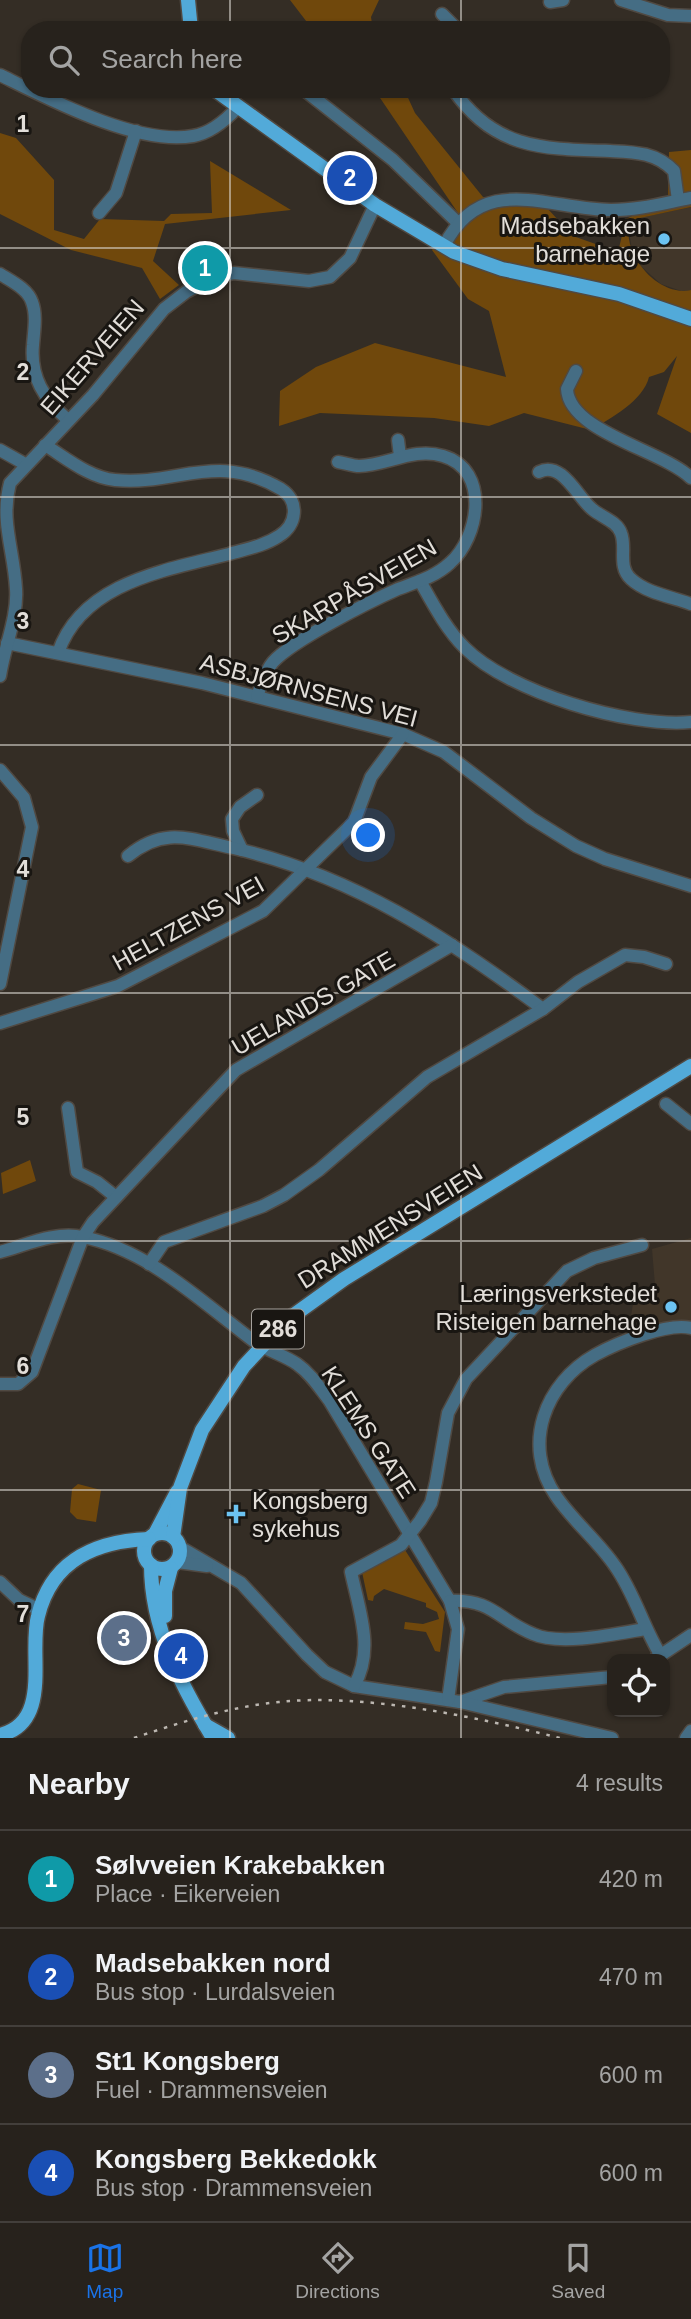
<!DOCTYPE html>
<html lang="en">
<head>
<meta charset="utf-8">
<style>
	body { margin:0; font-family:Helvetica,sans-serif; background:#2f2a25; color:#f1f3f6 }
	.controls { position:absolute; right:21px; bottom:21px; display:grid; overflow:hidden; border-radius:14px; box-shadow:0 2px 5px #0004 }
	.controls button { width:63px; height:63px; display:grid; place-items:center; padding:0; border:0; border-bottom:2px solid #433f3b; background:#27221c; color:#f1f3f6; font:35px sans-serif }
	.you { position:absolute; left:369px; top:836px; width:24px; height:24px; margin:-18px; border:5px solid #fff; border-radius:50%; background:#1a73e8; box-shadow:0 0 0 10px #1a73e833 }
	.badge { display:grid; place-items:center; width:46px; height:46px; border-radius:50%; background:#1a73e8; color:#fff; font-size:23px; font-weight:700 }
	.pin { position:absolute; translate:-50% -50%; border:4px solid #fff; box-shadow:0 2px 7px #0006 }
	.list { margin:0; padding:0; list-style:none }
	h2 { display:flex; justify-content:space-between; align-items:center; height:91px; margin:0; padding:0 28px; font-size:30px }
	h2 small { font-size:23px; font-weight:400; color:#a4a4a3 }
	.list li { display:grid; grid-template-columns:46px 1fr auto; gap:21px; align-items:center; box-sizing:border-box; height:98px; padding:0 28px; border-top:2px solid #433f3b }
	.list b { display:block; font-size:26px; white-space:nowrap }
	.list p { margin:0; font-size:23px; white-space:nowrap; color:#a4a4a3 }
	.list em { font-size:23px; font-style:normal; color:#a4a4a3 }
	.icon { flex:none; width:38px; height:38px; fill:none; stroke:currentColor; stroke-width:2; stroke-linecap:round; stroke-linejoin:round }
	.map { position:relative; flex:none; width:691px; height:1738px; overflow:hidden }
	.search { position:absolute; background:#27221c; box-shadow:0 2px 5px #0004; left:21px; right:21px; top:21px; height:77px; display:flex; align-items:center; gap:18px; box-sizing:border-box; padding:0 24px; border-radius:28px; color:#a4a4a3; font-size:26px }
	.sheet { height:483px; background:#27221c }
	nav { display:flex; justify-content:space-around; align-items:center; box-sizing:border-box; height:98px; border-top:2px solid #433f3b; background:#27221c; font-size:19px; color:#a4a4a3 }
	nav a { display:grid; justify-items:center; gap:4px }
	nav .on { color:#1a73e8 }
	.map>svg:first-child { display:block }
</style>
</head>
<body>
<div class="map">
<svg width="691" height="1738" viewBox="0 0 691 1738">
	<rect width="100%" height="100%" fill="#342d25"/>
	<!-- built -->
	<g fill="#413629">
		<polygon points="691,207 691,290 684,292 661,284 634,260 628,227 630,220"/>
		<polygon points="691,1238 691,1324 638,1335 631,1316 635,1292 655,1285 652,1249"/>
	</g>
	<!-- green -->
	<g fill="#70480c">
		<polygon points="290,0 379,0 371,17 373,30 313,30"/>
		<path d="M374,89h30l11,24 68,84 64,11 26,28 45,16 8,-33 42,-21 1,-46 22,-2v57l-60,13c-13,31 27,78 60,70v143l-34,-19 20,-58 -13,16 -15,5c-6,24 -38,41 -58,53l-67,-17 -35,13 -55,-8 -114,-5 -41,13 1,-35 36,-24 59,-24 131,34 -17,-66 -21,-12 -36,-49 26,-37z"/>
		<polygon points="0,133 16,138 54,180 54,230 84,239 100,219 164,221 171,214 212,213 210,161 291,210 165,224 153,261 179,285 160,299 142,268 71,250 0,214"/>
		<polygon points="30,1160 36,1181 3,1194 1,1173"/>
		<polygon points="78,1484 101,1490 96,1522 77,1519 70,1512 72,1489"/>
		<polygon points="405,1550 445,1612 440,1652 435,1651 426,1632 404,1629 405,1622 423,1624 439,1619 437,1612 426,1607 426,1603 384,1589 374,1596 373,1601 368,1600 362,1572"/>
	</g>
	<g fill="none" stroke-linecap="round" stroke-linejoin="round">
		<defs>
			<g id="minor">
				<polyline points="621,0 668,15 691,16"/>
				<polyline points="550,2 563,0"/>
				<polyline points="442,14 458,30"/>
				<path d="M0,75c49,24 138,71 193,61 18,-3 32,-15 44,-28"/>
				<polyline points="303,89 393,160 457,222"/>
				<path d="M453,89c40,60 90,60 157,62 24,1 46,1 64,20l4,29"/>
				<polyline points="99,213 116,193 136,131"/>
				<path d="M444,246c38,-75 102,-37 167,-36 28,0 53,-7 80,-12"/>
				<path d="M0,274c11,7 28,15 32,28 5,13 2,29 1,43 -3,32 11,54 35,75"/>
				<path d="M576,371l-9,18c2,43 95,61 124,89"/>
				<polyline points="398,440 400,456"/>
				<path d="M45,445c21,13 45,33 70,35 63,6 101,-29 166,9 19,12 16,36 -2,47 -15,10 -33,13 -50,18 -62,16 -147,28 -171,99"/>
				<polyline points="0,450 25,464"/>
				<path d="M539,472c23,-12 39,26 53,37 9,8 25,12 29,24 6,15 -4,33 10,46 15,14 41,18 60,25"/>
				<path d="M420,581c13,23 26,48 45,67 44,44 164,80 226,74"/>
				<polyline points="7,643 202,683 403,734 444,752 531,818 576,846 605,859 691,886"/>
				<path d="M0,676c4,-28 18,-59 16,-87 -2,-39 -16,-68 -6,-106l83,-88 71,-86 22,-17 27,-14 21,-5 75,8 21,-4 20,-19 25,-53"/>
				<path d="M257,696c5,-12 8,-25 16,-34 20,-22 96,-60 125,-73 18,-7 37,-12 52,-26 29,-25 41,-93 -7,-107 -29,-9 -55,9 -84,10 -6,0 -14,-3 -21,-4"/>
				<polyline points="0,770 24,798 32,827 0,984"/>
				<polyline points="242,850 233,831 232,819 240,807 257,795"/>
				<path d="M128,856c36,-30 62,-17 105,-8 119,27 213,89 310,161"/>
				<polyline points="0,1023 118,986 263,911 354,822 371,777 403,734"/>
				<polyline points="666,1104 691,1124"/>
				<polyline points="68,1108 77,1172 97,1182 116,1197"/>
				<path d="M0,1252c26,-7 55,-21 83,-15 66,13 120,66 172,105 13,9 29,13 42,22 14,10 22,23 32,36l121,201c43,-2 48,19 83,33 27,12 83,0 112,-5"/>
				<polyline points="149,1264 164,1242 263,1206 284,1195 319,1170 427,1077 543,1009 578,982 625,955 644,957 666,964"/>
				<polyline points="0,1384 18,1384 32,1372 83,1237 93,1222 236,1070 452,945"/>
				<polyline points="178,1546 241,1583 307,1655 325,1672 354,1686 460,1702 504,1687 612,1677"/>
				<polyline points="177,1562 207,1566"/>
				<polyline points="0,1582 19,1600 40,1610"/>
				<path d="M661,1656c-18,-29 -26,-62 -46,-90 -17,-25 -42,-45 -59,-70 -35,-51 -11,-113 39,-141 22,-12 73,-33 96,-27"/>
				<polyline points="655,1659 691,1635"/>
				<path d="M354,1686c21,-36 5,-76 -3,-114l50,-27 19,-24 11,-18 5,-21 12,-69 18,-34 101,-108 27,-13 48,-13"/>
				<polyline points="448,1700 458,1629 450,1601"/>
				<polyline points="460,1702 612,1738"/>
				<polyline points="686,1738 691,1731"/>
			</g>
			<g id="major">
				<polyline points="188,0 191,30"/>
				<polyline points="214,89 375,205 454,252 502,269 619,294 691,319"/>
				<polyline points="156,1532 177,1492"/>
				<circle cx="162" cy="1551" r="18"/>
				<polyline points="173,1537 180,1488 202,1430 244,1366 287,1320 344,1279 691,1066"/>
				<path d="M151,1565c0,64 30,120 62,173"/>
				<polyline points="165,1616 165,1591 171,1568"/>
				<polyline points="205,1725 228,1738"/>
				<path d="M0,1735c53,-13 28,-82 38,-119 14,-57 59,-75 111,-77"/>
			</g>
		</defs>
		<!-- minor casing -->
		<use href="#minor" stroke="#504942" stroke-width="15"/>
		<!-- major casing -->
		<use href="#major" stroke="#504942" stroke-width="17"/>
		<!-- minor -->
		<use href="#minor" stroke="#456d84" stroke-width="12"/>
		<!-- major -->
		<use href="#major" stroke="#52aad9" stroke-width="14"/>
		<!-- rail -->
		<path stroke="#bcb7b1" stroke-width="2.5" stroke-dasharray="3.5 7" stroke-linecap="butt" d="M134,1738c47,-16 95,-31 145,-36 86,-9 197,15 281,36"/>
	</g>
	<!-- grid -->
	<path fill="none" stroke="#e2ded9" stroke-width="2" stroke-opacity="0.55" d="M230,0v30M461,0v30M230,89v1649M461,89v1649M0,248h691M0,497h691M0,745h691M0,993h691M0,1241h691M0,1490h691"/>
	<!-- markers -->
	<g fill="#6cc3f2" stroke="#191612" stroke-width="2.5">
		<circle cx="664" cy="239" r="7"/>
		<circle cx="671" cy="1307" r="7"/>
		<path d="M232.5 1503.5h7v7h7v7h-7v7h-7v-7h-7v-7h7z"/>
	</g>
	<g text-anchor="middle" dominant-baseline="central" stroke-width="6" stroke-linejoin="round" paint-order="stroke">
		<!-- shield labels -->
		<rect fill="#191612" stroke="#a6a29d" stroke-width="2" x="252" y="1309.5" width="52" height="39" rx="5"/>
		<g font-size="23" font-weight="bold" fill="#e2ded9">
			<text x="278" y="1329">286</text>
		</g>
		<!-- poi labels -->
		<g font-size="24" fill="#e2ded9" stroke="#191612" text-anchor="end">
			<text x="650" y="225">Madsebakken<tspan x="650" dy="28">barnehage</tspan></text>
			<text x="657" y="1293">Læringsverkstedet<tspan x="657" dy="28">Risteigen barnehage</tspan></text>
			<text x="252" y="1500" text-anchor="start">Kongsberg<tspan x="252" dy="28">sykehus</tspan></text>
		</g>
		<!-- street labels -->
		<g font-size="24" fill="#e2ded9" stroke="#191612">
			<text transform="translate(92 357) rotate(-49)">EIKERVEIEN</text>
			<text transform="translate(354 591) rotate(-30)">SKARPÅSVEIEN</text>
			<text transform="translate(309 690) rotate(15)">ASBJØRNSENS VEI</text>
			<text transform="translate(188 923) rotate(-29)">HELTZENS VEI</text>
			<text transform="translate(313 1003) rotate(-30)">UELANDS GATE</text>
			<text transform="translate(390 1226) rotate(-32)">DRAMMENSVEIEN</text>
			<text transform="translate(369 1432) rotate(57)">KLEMS GATE</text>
		</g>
	</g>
	<g font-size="23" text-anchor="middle" font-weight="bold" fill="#e2ded9" stroke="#191612" stroke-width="6" stroke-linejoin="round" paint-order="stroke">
		<text x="23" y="132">1</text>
		<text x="23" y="380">2</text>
		<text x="23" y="629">3</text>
		<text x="23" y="877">4</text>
		<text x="23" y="1125">5</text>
		<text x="23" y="1374">6</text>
		<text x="23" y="1622">7</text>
	</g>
</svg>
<div class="controls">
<button><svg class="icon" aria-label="locate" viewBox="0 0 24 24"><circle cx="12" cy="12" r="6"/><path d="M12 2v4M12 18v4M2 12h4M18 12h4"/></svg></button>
</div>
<div class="you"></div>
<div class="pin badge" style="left:205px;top:268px;background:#0f9aa8">1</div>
<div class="pin badge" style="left:350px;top:178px;background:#1a4fb4">2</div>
<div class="pin badge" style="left:124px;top:1638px;background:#5c6f8a">3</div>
<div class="pin badge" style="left:181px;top:1656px;background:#1a4fb4">4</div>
<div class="search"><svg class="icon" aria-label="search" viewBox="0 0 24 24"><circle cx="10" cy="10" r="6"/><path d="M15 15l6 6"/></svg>Search here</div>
</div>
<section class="sheet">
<h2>Nearby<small>4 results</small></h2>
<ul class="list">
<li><span class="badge" style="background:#0f9aa8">1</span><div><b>Sølvveien Krakebakken</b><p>Place · Eikerveien</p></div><em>420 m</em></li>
<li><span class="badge" style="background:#1a4fb4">2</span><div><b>Madsebakken nord</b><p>Bus stop · Lurdalsveien</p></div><em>470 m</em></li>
<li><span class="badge" style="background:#5c6f8a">3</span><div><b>St1 Kongsberg</b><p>Fuel · Drammensveien</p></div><em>600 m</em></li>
<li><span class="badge" style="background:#1a4fb4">4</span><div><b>Kongsberg Bekkedokk</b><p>Bus stop · Drammensveien</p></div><em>600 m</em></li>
</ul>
</section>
<nav>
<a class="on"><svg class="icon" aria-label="map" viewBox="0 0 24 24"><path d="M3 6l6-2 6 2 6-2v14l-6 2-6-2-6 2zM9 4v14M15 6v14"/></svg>Map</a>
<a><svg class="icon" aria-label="directions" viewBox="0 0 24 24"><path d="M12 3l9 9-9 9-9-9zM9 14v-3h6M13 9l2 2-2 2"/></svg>Directions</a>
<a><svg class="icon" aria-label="saved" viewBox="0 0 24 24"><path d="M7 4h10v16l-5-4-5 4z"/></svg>Saved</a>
</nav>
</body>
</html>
